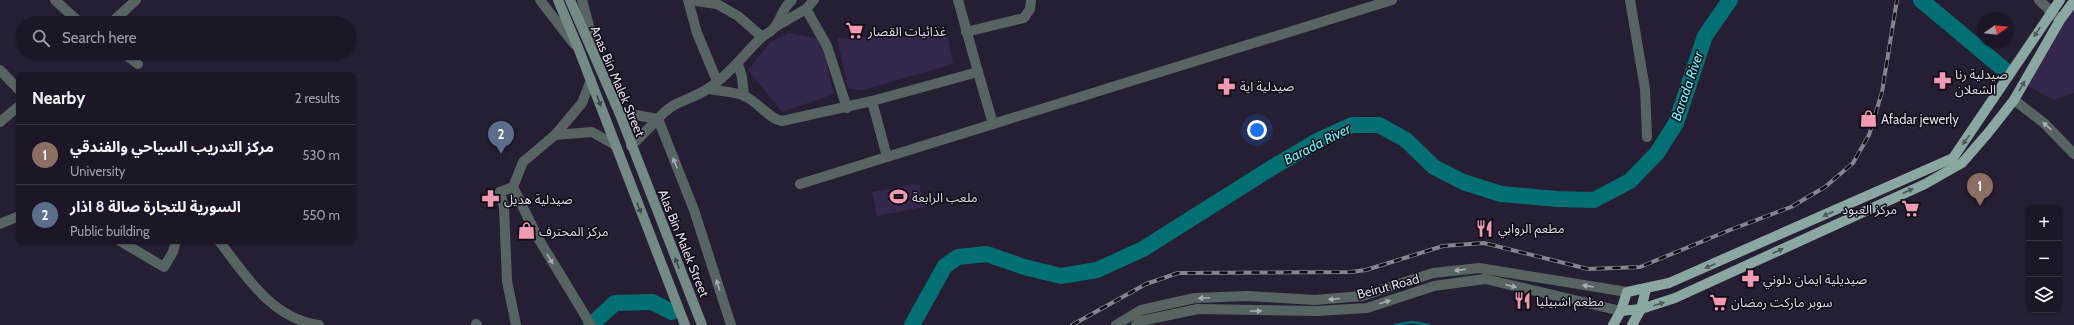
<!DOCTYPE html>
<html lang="en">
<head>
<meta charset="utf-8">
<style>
	body { margin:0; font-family:Cabin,"Noto Sans Arabic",sans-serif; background:#292332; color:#f1f3f6 }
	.controls { position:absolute; right:12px; bottom:12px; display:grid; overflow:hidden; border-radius:8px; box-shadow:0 1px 3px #0004 }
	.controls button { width:36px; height:36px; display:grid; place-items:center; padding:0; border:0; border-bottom:1px solid #3a3543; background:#1c1626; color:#f1f3f6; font:20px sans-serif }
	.compass { position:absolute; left:1978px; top:12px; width:36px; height:36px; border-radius:50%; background:#1c1626; box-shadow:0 1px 3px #0004; rotate:76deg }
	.you { position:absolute; left:1257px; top:130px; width:14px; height:14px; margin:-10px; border:3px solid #fff; border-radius:50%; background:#1a73e8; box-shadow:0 0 0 6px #1a73e833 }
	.badge { display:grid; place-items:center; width:26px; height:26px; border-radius:50%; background:#7c3aed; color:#fff; font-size:13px; font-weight:700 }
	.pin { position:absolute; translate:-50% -33px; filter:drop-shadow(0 1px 2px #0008) }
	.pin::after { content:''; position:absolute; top:21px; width:14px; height:12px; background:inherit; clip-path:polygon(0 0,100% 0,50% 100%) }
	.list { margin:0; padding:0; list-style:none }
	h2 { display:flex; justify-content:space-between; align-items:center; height:52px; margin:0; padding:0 16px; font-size:17px }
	h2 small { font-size:13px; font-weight:400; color:#a09fa7 }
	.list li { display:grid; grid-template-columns:26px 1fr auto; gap:12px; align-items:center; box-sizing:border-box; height:60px; padding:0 16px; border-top:1px solid #3a3543 }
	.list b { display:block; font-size:15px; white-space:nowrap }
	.list p { margin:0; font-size:13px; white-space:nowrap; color:#a09fa7 }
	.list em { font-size:13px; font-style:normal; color:#a09fa7 }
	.icon { flex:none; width:22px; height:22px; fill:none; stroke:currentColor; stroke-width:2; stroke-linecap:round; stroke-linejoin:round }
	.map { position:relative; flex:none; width:2074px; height:325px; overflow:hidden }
	.search { position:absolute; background:#1c1626; box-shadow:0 1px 3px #0004; left:16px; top:16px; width:340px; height:44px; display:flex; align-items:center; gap:10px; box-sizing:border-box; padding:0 14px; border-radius:22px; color:#a09fa7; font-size:15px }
	.panel { position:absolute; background:#1c1626; box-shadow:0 1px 3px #0004; left:16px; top:72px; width:340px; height:172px; border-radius:8px }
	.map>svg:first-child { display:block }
</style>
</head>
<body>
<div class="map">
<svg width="2074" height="325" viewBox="0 0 2074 325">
	<rect width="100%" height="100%" fill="#261e32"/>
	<!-- green -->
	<g fill="#35264b">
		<polygon points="2074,7 2074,93 2054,100 2026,85"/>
		<polygon points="789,33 821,39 834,94 782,112 748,70 770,42"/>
		<polygon points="948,36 953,64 859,91 848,88 837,38"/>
		<polygon points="919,183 924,207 877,216 872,192"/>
	</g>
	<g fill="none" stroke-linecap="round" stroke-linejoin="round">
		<!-- stream -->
		<polyline stroke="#007074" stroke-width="2.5" points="1395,325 1412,322 1429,325"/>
		<!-- river -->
		<g stroke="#007074" stroke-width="16">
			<polyline points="1921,0 2007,72"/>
			<polyline points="591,325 615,303 652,302 672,312"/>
			<polyline points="912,325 945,266 958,257 987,254 1024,267 1061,276 1097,270 1143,249 1273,167 1319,140 1352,125 1379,125 1406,140 1434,167 1463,182 1501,194 1557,199 1594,200 1630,181 1657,153 1676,123 1705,36 1730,0"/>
		</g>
		<!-- minor -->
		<g stroke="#576562" stroke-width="10">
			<polyline points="55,0 80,23"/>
			<polyline points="688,0 697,33 717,81"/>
			<polyline points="689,0 717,4 738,16 762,37"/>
			<polyline points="1630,0 1645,89 1647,137"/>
			<polyline points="806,9 827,46 847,108"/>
			<polyline points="111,23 136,0"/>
			<polyline points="775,27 806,9 814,0"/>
			<polyline points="966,32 1024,18 1030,9 1031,0"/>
			<polyline points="123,53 138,64"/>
			<polyline points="738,64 742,77 744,96"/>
			<polyline points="0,70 19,90"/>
			<polyline points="978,72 993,124"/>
			<path d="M709,89c11,2 24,3 34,6 14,6 26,24 39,26l90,-20 106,-29 -20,-72"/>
			<polyline points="2014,100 2044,123 2074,154"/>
			<polyline points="872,101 887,157"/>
			<path d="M658,119c15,-19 32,-18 51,-31 21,-14 35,-34 53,-51 3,-3 9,-5 12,-9 7,-8 8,-20 18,-28"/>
			<polyline points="0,122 19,106"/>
			<polyline points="555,135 592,132 615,145"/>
			<polyline points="513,187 538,238 591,325"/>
			<polyline points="0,224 19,216"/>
			<polyline points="120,241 164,267 173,252 176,241"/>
			<path d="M219,241c27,35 53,78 100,84"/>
			<polyline points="476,324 477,325"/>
			<polyline points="516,325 507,281 504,207 500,192 513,187 523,162 555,135 582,103 591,80"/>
		</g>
		<!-- tertiary -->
		<g stroke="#576562" stroke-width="10">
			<polyline points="540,0 574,44"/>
			<polyline points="582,0 595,48"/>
			<polyline points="2039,0 2058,18"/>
			<polyline points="619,112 658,119 694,210 731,325"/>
			<polyline points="631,146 658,119"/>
			<polyline points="800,184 1392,0"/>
			<polyline points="1116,325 1141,310 1195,298 1248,296 1315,300 1362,296 1433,273 1479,268 1627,292"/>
			<polyline points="1136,325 1141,321 1198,309 1317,311 1367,308 1434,286 1485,279 1621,311"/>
		</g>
		<!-- secondary -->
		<g stroke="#748a85" stroke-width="10">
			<polyline points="558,0 579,50 685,325"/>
			<polyline points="570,0 619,112 702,325"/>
		</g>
		<!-- primary -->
		<g stroke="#8ba7a1" stroke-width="10">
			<polyline points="1621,311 1641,309 1675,298 1925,184 1962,163 1988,133 2014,100 2060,20 2074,1"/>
			<polyline points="1613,325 1621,311 1627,292 1669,283 1953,158 2060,0"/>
			<polyline points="1632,325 1641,309 1646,289"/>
		</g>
		<defs>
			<polyline id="rail" points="1072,325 1146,284 1178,273 1351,272 1366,270 1443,246 1484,243 1588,269 1640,267 1730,230 1791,207 1825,187 1853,163 1869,135 1882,92 1897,0"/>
		</defs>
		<!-- rail casing -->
		<use href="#rail" stroke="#888293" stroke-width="4"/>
		<!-- rail -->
		<use href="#rail" stroke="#0d0a13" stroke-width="2.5" stroke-dasharray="8" stroke-linecap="butt"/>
	</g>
	<!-- one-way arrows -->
	<defs><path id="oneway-solid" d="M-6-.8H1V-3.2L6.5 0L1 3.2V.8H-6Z"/></defs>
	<g fill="#4c585a">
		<use href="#oneway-solid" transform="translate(2037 32) rotate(123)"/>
		<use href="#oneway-solid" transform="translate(2022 86) rotate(-60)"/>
		<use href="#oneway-solid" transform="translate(1966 140) rotate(126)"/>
		<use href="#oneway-solid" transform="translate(1908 191) rotate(-25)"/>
		<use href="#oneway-solid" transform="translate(1828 214) rotate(156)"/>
		<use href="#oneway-solid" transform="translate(1778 251) rotate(-25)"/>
		<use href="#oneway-solid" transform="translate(1710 266) rotate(157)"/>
		<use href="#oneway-solid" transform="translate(1659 304) rotate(-18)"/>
	</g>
	<g fill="#3b4446">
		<use href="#oneway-solid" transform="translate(599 101) rotate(70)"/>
		<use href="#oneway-solid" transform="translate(639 208) rotate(69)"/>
		<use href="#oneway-solid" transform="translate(677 263) rotate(-112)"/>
	</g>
	<g fill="#a9acb2">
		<use href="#oneway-solid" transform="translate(2047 126) rotate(-139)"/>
		<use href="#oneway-solid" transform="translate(675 163) rotate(-112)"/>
		<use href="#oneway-solid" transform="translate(550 259) rotate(59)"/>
		<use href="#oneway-solid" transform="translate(1460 270) rotate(173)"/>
		<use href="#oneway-solid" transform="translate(718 285) rotate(-108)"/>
		<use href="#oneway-solid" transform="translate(1511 286) rotate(14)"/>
		<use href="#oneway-solid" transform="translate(1588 286) rotate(-171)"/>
		<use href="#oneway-solid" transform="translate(1204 298) rotate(178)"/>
		<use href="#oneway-solid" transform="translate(1334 299) rotate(175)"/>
		<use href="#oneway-solid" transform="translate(1385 302) rotate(-18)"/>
		<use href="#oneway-solid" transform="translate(1256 311)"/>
	</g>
	<!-- icons -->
	<defs>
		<symbol id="supermarket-bare" viewBox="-9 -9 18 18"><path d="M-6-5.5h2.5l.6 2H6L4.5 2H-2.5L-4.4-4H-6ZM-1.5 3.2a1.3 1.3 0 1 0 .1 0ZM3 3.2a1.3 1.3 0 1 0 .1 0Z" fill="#f19ab2" stroke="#0d0a13" stroke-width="2.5" paint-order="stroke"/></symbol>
		<symbol id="pharmacy-bare" viewBox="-9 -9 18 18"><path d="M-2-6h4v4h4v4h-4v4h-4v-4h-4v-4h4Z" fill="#f19ab2" stroke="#0d0a13" stroke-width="2.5" paint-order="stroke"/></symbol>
		<symbol id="shop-bare" viewBox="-9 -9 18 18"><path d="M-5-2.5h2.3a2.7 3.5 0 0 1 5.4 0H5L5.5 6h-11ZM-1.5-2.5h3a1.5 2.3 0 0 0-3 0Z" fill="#f19ab2" stroke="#0d0a13" stroke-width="2.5" paint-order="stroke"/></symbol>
		<symbol id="stadium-bare" viewBox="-9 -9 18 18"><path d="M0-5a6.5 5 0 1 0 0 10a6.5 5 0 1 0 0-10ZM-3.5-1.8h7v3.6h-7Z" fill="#f19ab2" stroke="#0d0a13" stroke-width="2.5" paint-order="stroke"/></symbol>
		<symbol id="restaurant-bare" viewBox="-9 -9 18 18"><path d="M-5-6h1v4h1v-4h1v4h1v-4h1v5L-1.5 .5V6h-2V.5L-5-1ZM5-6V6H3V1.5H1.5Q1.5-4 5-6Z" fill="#f19ab2" stroke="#0d0a13" stroke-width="2.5" paint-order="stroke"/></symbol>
	</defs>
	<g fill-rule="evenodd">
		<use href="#supermarket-bare" x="842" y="18" width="25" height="25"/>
		<use href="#pharmacy-bare" x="1930" y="68" width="25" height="25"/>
		<use href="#pharmacy-bare" x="1214" y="74" width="25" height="25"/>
		<use href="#shop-bare" x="1856" y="106" width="25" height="25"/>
		<use href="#stadium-bare" x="886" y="184" width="25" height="25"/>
		<use href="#pharmacy-bare" x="478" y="186" width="25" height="25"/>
		<use href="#supermarket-bare" x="1898" y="196" width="25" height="25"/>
		<use href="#restaurant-bare" x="1472" y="216" width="25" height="25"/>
		<use href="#shop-bare" x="514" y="218" width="25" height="25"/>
		<use href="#pharmacy-bare" x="1738" y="266" width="25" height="25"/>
		<use href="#restaurant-bare" x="1510" y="288" width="25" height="25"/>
		<use href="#supermarket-bare" x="1706" y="290" width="25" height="25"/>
	</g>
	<g text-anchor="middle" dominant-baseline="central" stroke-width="3" stroke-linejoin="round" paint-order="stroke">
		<!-- poi labels -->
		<g font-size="13" fill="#dfdbe8" stroke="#0d0a13" text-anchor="start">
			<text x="868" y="31">غذائيات القصار</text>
			<text x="1955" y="74">صيدلية رنا<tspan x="1955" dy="15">الشعلان</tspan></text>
			<text x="1240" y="86">صيدلية اية</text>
			<text x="1881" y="119">Afadar jewerly</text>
			<text x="912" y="197">ملعب الرابعة</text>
			<text x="504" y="199">صيدلية هديل</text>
			<text x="1897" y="209" text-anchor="end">مركز العبود</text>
			<text x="1498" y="228">مطعم الروابي</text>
			<text x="539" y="231">مركز المحترف</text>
			<text x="1763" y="279">صيديلية ايمان دلوني</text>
			<text x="1536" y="301">مطعم اشبيليا</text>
			<text x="1731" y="302">سوبر ماركت رمضان</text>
		</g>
		<!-- street labels -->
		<g font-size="13" fill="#dfdbe8" stroke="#0d0a13">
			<text transform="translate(618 81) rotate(67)">Anas Bin Malek Street</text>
			<text transform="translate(684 243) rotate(68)">Alas Bin Malek Street</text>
			<text transform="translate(1388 286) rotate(-15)">Beirut Road</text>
		</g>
		<!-- water labels -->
		<g font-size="14" font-style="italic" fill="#71f2f8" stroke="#0d0a13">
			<text transform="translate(1687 86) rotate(-71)">Barada River</text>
			<text transform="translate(1317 144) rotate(-27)">Barada River</text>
		</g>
	</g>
</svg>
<div class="controls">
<button>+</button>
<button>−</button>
<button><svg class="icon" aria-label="layers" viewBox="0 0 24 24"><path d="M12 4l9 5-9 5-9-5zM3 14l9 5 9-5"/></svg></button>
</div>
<svg class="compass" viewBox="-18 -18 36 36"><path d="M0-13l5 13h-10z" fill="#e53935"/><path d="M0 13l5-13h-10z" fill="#a09fa7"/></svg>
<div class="you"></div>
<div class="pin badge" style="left:1980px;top:206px;background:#8d6e63">1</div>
<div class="pin badge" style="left:501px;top:154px;background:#5c6f8a">2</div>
<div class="search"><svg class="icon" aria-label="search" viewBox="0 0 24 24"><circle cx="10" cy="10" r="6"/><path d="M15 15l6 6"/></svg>Search here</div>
<section class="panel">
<h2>Nearby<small>2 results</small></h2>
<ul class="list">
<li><span class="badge" style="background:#8d6e63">1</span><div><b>مركز التدريب السياحي والفندقي</b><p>University</p></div><em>530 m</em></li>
<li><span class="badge" style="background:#5c6f8a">2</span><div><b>السورية للتجارة صالة 8 اذار</b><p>Public building</p></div><em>550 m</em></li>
</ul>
</section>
</div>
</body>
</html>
